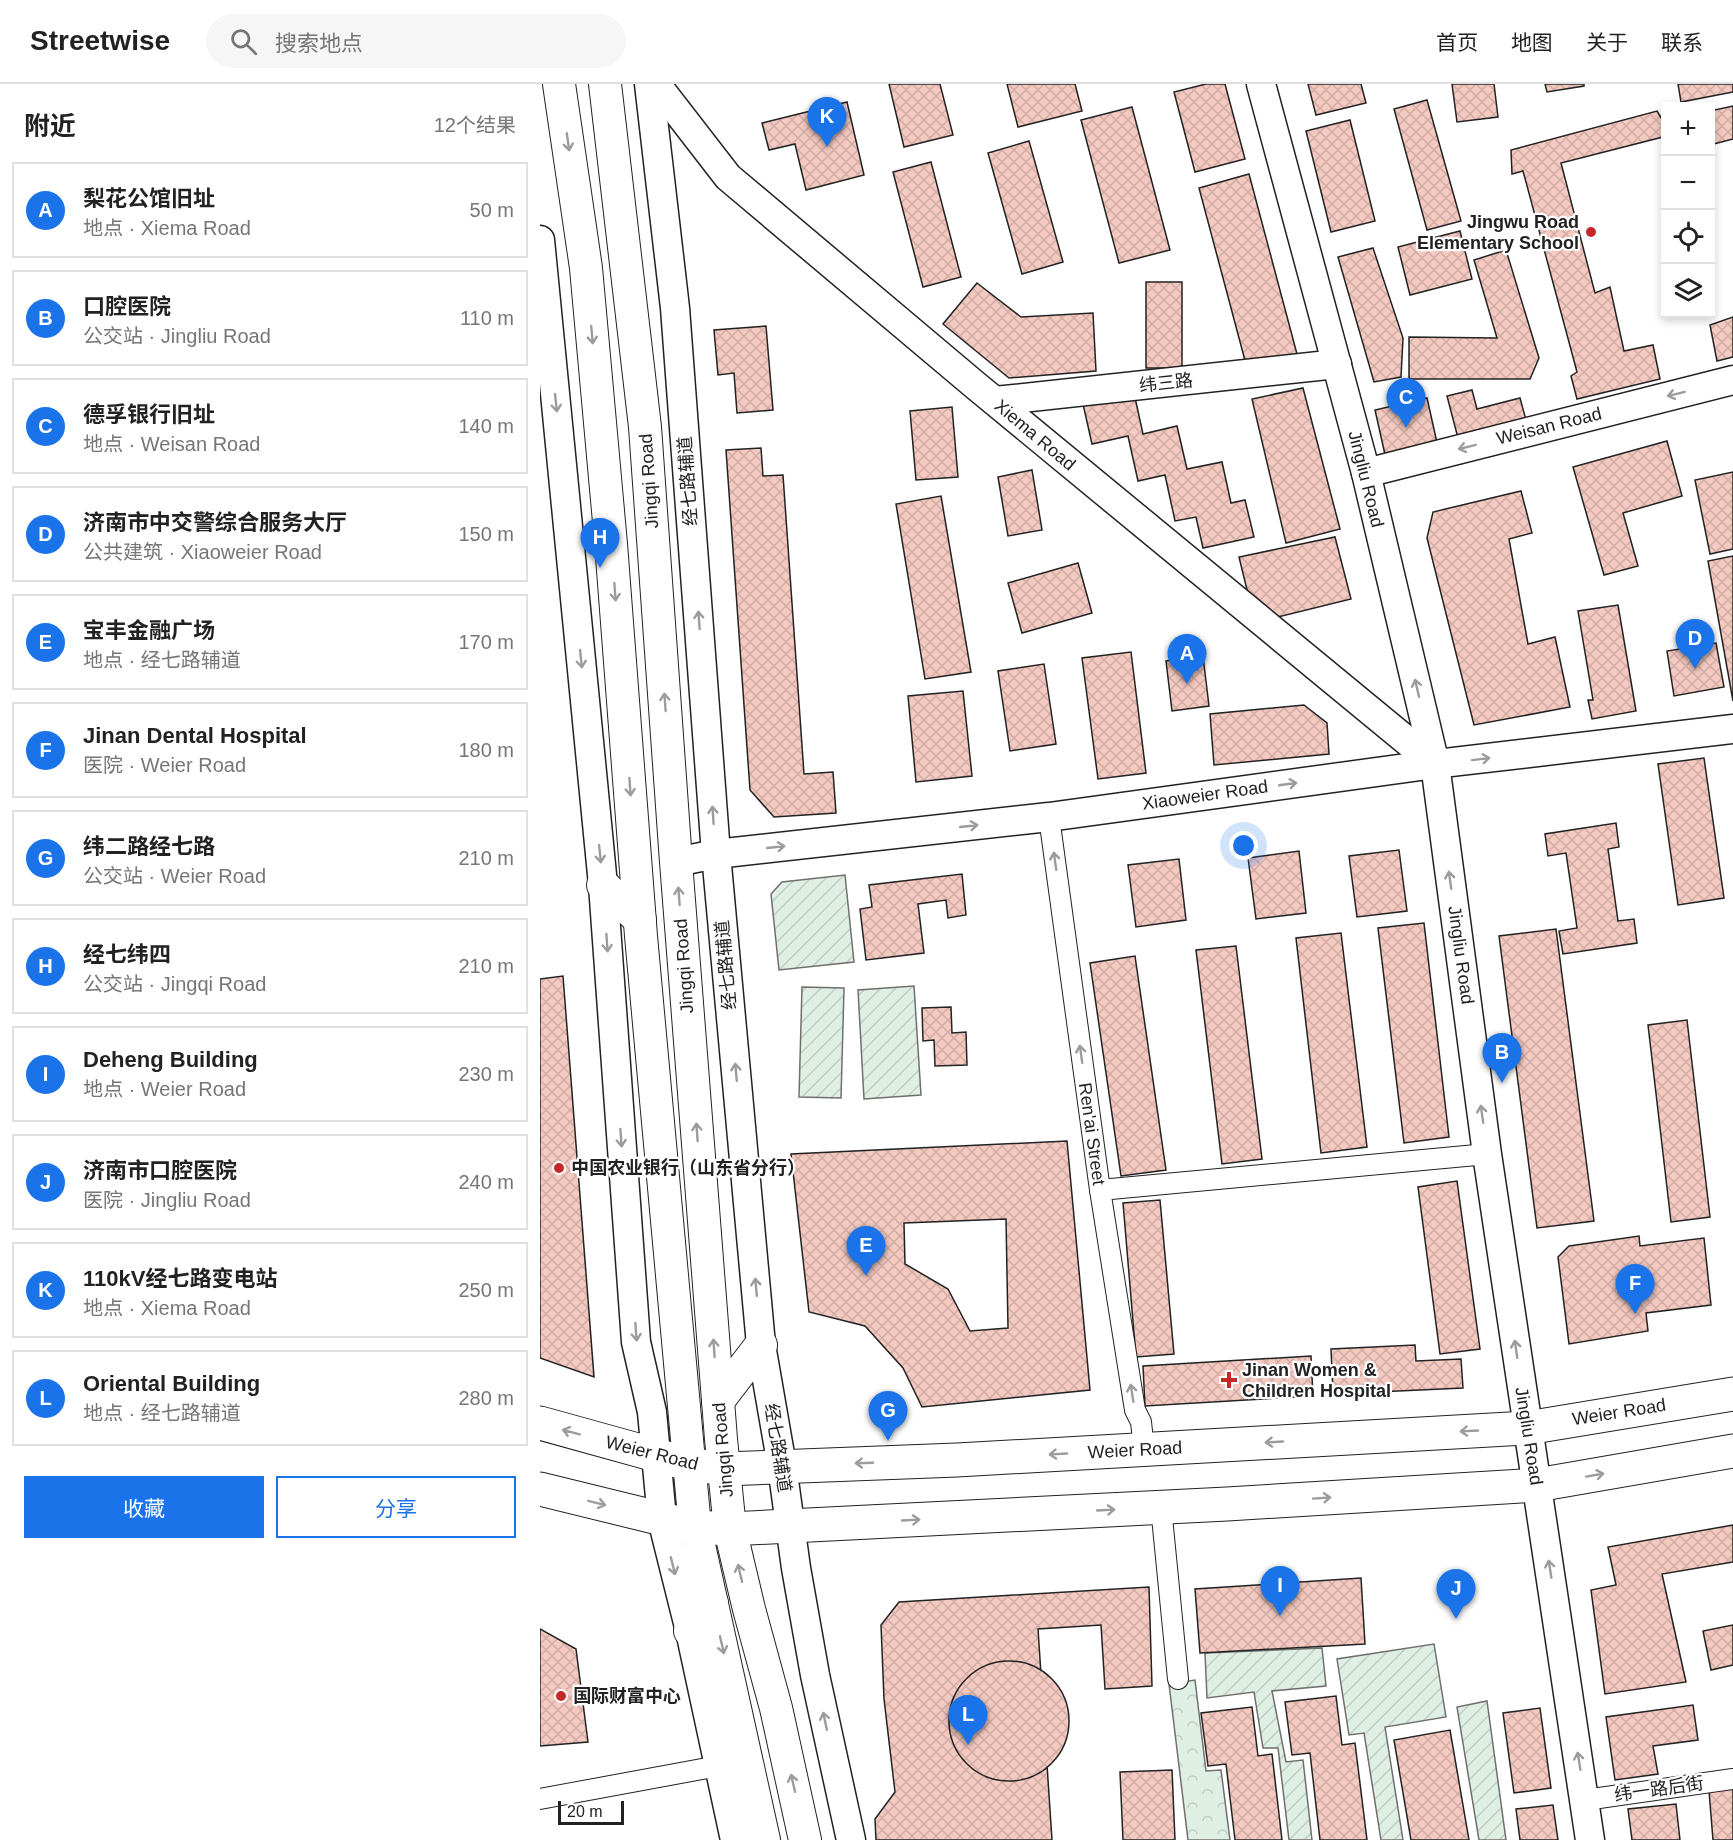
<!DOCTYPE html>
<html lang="zh">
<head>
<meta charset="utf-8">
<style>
	body { margin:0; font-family:Helvetica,"Noto Sans SC",sans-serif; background:#f6f6f6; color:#222 }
	.controls { position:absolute; right:18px; top:18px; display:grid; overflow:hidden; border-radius:0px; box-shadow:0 3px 9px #0003 }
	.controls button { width:54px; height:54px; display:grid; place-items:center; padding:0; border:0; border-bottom:2px solid #e0e0e0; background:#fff; color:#222; font:30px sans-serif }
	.scale { position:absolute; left:18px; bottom:15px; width:66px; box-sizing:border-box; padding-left:6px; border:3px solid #222; border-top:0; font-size:16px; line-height:21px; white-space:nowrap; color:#222; -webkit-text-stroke:4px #fff; paint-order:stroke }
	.you { position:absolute; left:704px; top:762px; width:21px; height:21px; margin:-15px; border:4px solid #fff; border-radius:50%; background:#1a73e8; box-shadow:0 0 0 9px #1a73e833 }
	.badge { display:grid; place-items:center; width:39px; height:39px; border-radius:50%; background:#1a73e8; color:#fff; font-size:20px; font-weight:700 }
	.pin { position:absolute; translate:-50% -50px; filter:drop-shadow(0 2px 3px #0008) }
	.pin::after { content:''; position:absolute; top:32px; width:21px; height:18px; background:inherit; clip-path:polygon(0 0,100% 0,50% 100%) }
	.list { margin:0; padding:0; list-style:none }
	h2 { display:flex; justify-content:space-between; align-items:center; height:78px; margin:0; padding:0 24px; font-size:26px }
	h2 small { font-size:20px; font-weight:400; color:#767676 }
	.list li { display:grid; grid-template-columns:39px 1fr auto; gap:18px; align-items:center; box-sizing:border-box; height:96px; margin:0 12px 12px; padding:0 12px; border:2px solid #e0e0e0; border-radius:0px }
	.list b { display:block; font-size:22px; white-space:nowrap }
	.list p { margin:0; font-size:20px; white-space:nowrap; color:#767676 }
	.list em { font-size:20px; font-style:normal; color:#767676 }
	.actions { display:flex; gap:12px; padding:18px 24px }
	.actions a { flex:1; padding:14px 0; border:2px solid #1a73e8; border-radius:0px; text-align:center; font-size:21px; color:#1a73e8 }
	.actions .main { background:#1a73e8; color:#fff }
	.icon { flex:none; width:33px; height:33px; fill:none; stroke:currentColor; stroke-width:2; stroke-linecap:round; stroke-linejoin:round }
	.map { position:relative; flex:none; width:1193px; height:1756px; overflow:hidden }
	header { display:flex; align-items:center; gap:36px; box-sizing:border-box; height:84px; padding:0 30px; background:#fff; border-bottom:2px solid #e0e0e0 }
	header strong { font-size:28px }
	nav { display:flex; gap:33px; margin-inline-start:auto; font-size:21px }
	.search { width:420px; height:54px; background:#f6f6f6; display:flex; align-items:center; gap:15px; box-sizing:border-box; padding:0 21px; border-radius:33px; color:#767676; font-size:22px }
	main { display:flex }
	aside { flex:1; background:#fff }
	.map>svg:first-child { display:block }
</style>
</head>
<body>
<header>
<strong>Streetwise</strong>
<div class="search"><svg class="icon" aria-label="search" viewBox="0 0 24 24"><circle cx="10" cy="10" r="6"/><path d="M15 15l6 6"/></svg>搜索地点</div>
<nav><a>首页</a><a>地图</a><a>关于</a><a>联系</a></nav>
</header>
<main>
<aside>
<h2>附近<small>12个结果</small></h2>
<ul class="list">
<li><span class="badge">A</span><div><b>梨花公馆旧址</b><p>地点 · Xiema Road</p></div><em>50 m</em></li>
<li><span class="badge">B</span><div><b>口腔医院</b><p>公交站 · Jingliu Road</p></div><em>110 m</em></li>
<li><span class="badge">C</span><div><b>德孚银行旧址</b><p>地点 · Weisan Road</p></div><em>140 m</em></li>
<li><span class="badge">D</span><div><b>济南市中交警综合服务大厅</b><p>公共建筑 · Xiaoweier Road</p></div><em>150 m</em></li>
<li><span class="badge">E</span><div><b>宝丰金融广场</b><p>地点 · 经七路辅道</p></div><em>170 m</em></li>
<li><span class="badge">F</span><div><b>Jinan Dental Hospital</b><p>医院 · Weier Road</p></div><em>180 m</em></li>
<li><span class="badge">G</span><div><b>纬二路经七路</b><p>公交站 · Weier Road</p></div><em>210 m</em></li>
<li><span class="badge">H</span><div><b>经七纬四</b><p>公交站 · Jingqi Road</p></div><em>210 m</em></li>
<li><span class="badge">I</span><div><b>Deheng Building</b><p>地点 · Weier Road</p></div><em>230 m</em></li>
<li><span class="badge">J</span><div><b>济南市口腔医院</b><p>医院 · Jingliu Road</p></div><em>240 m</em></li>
<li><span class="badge">K</span><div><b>110kV经七路变电站</b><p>地点 · Xiema Road</p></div><em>250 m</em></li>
<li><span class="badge">L</span><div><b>Oriental Building</b><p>地点 · 经七路辅道</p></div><em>280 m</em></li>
</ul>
<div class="actions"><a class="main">收藏</a><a>分享</a></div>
</aside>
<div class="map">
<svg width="1193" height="1756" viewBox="0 0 1193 1756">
	<defs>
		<pattern id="park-crowns" width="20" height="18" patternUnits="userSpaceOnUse" patternTransform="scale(1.5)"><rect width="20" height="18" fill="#e0efe3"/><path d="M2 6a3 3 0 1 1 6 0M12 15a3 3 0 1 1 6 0" fill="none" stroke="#c0cdc2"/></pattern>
		<pattern id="garden-furrows" width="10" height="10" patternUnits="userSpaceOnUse" patternTransform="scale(1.5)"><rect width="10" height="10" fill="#e0efe3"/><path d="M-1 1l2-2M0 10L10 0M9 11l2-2" fill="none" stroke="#c0cdc2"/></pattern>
		<pattern id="building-cross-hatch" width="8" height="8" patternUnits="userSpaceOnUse" patternTransform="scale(1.5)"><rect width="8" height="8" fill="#f3c9c0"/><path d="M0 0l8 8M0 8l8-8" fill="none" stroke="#d0aca5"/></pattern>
	</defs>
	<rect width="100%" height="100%" fill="#fff"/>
	<!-- park -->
	<polygon fill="url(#park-crowns)" stroke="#6f6f6f" stroke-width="1.5" points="655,1596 666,1687 681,1686 690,1756 648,1756 629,1600"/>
	<!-- garden -->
	<g fill="url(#garden-furrows)" stroke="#6f6f6f" stroke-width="1.5">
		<polygon points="305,791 314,878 239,886 231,810 242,798"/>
		<polygon points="374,902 381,1011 324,1015 318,906"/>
		<polygon points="262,903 304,904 301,1014 259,1013"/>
		<polygon points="894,1560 906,1633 845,1643 863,1756 841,1756 824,1649 809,1651 797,1575"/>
		<polygon points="782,1564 786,1602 732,1607 746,1678 763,1676 772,1756 749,1756 738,1664 723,1664 714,1608 667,1614 665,1569"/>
		<polygon points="947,1617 966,1756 939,1756 917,1623"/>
	</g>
	<!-- building -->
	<g fill="url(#building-cross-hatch)" stroke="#222" stroke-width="1.5" fill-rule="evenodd">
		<polygon points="349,0 400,0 413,51 364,63"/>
		<polygon points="467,0 535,0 542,27 478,43"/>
		<polygon points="666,0 685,0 705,75 655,88 634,8"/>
		<polygon points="768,0 821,0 826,19 776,31"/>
		<polygon points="912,0 954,0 958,33 917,38"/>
		<polygon points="1005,0 1044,0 1044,2 1007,8"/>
		<polygon points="1138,0 1193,0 1193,8 1141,18"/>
		<polygon points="887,16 921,137 887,146 854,25"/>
		<polygon points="307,18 324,91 266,106 255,60 229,66 222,39"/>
		<polygon points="1193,22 1193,55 1170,61 1170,27"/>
		<polygon points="592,23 630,166 579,179 541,36"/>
		<polygon points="1117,27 1123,37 1126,36 1126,61 1123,53 1021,79 1055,209 1070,203 1084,267 1113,261 1120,295 1037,315 1031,292 1037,288 983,87 972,90 971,66"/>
		<polygon points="810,36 835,137 791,148 766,47"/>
		<polygon points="489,57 523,178 482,190 448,69"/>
		<polygon points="391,78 421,193 383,203 353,88"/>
		<polygon points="709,90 757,270 707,284 659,104"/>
		<polygon points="920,147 932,195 870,211 858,163"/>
		<polygon points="833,164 863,254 861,293 834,298 798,173"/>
		<polygon points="966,166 999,274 990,295 869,295 869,253 957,254 934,176"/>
		<rect x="606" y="198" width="36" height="86"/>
		<polygon points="437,199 481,233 553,229 556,287 469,294 403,240"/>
		<polygon points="1193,233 1193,273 1177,277 1170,241"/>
		<polygon points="226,242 233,326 197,329 194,289 178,291 174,246"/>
		<polygon points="763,304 800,445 746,459 712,315"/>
		<polygon points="932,306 937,325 980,314 986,336 918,354 907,312"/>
		<polygon points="594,309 603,350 637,342 647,385 682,378 691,419 705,416 714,453 663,464 656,433 635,437 625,391 598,397 588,352 552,360 543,320"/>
		<polygon points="887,314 898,363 846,375 835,326"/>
		<polygon points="412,323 418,393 376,396 370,327"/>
		<polygon points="1127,357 1142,412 1083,429 1098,482 1064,491 1033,383"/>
		<polygon points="221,364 223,392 243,391 264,690 293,688 296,729 234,733 210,706 186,366"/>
		<polygon points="492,386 502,446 468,452 458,393"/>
		<polygon points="1193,388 1193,465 1170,470 1155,396"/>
		<polygon points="981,407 992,449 969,455 988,560 1015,553 1030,623 934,641 887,454 893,428"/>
		<polygon points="401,412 431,588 385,595 356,420"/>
		<polygon points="795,453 811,515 734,534 709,514 699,473"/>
		<polygon points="1193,472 1193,617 1168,477"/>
		<polygon points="538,479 552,529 482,549 468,499"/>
		<polygon points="1078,521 1096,627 1052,635 1048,616 1053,616 1038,527"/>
		<polygon points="1176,559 1184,603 1134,612 1127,567"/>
		<polygon points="591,568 606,689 558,695 542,574"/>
		<polygon points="663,572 669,622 632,627 626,577"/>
		<polygon points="504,580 516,660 470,667 458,587"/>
		<polygon points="423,607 432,692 376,698 368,612"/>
		<polygon points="764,621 787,639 789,670 674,681 670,630"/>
		<polygon points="1164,674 1184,814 1138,821 1118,680"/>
		<polygon points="1076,739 1079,763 1068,765 1078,837 1094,835 1097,859 1023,870 1019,847 1037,844 1026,769 1008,772 1005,750"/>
		<polygon points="859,766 867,827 817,833 809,772"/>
		<polygon points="759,767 766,829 716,835 708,774"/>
		<polygon points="639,775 646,836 596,843 588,781"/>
		<polygon points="422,790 426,831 408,834 406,816 378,820 384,869 326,876 320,825 332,823 329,801"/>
		<polygon points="884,839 909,1053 864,1059 838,844"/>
		<polygon points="1016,845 1054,1137 997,1144 959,852"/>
		<polygon points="801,849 827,1063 781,1069 756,854"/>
		<polygon points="696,862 722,1075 682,1080 656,866"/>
		<polygon points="595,872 626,1086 581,1092 550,879"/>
		<polygon points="23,892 54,1293 0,1274 0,895"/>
		<polygon points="411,923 412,949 426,948 427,981 395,982 394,956 383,957 382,924"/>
		<polygon points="1147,936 1170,1133 1131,1138 1108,941"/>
		<path d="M527,1057l23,249 -168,17 -19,-39 -38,-42 -56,-14 -18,-158zM466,1135l2,109 -38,3 -22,-42 -43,-25 -1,-41z"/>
		<polygon points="917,1097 940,1265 900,1270 878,1103"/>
		<polygon points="620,1116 634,1270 596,1273 583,1119"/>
		<polygon points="1099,1152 1100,1162 1164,1154 1171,1221 1106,1229 1108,1247 1029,1260 1018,1173 1029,1162"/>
		<polygon points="875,1261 876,1277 921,1275 923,1304 793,1310 791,1265"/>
		<polygon points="771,1272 773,1312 605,1322 603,1282"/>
		<polygon points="1193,1441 1193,1478 1122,1490 1146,1598 1065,1610 1051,1506 1076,1501 1068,1463"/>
		<polygon points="821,1494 825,1560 660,1569 655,1505"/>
		<polygon points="609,1503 612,1602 565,1605 561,1541 498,1545 512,1756 336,1756 335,1735 355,1708 344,1615 341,1541 359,1518"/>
		<polygon points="1193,1541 1193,1581 1171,1586 1163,1547"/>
		<polygon points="0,1545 36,1565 48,1658 0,1662"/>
		<circle cx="469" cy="1637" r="60"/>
		<polygon points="796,1612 802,1661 815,1659 827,1756 780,1756 770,1669 752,1671 745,1618"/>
		<polygon points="1153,1621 1158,1656 1113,1662 1118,1690 1075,1696 1066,1633"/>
		<polygon points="712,1623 718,1672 732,1670 742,1756 695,1756 686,1680 668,1682 661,1629"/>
		<polygon points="1000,1624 1011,1704 974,1709 963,1629"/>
		<polygon points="910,1646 929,1756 871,1756 854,1656"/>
		<polygon points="632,1686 635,1756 583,1756 580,1688"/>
		<polygon points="1193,1705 1193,1756 1173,1756 1169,1707"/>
		<polygon points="1136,1720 1140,1756 1092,1756 1088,1725"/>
		<polygon points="1013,1721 1018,1756 980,1756 976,1725"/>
	</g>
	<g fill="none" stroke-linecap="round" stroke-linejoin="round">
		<defs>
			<g id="street">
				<polyline points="509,733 560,1106 595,1326 601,1338 604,1365"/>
				<polyline points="560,1106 947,1070"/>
				<polyline points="621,1423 638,1595"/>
				<polyline points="0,1715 189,1680"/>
				<polyline points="1045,1716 1193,1695"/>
			</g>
			<g id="secondary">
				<polyline points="109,0 135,224 176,770 221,1261 242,1382 256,1484 275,1591 311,1756"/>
				<polyline points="116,0 188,93 435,301 895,680"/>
				<polyline points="721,0 826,389 895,680 947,1070 1050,1756"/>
				<polyline points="0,156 63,801 96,1258 112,1328 122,1435 150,1547 195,1756"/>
				<polyline points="455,317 797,280"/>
				<polyline points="826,389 1193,296"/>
				<polyline points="136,778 176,770 509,733 895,680 1193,645"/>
			</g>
			<g id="primary">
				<polyline points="19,0 46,184 71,460 101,852 155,1443 224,1756"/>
				<polyline points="65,0 105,343 136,778 181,1355 190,1445 209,1525 236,1624 265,1756"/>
				<polyline points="63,801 100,836"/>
				<polyline points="178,1317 221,1261"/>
				<polyline points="150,1547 172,1519"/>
			</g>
			<g id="highway">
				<polyline points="0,1339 148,1380 184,1385 417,1376 987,1344 1193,1310"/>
				<polyline points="0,1405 155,1443 190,1445 687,1420 997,1401 1193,1367"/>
			</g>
		</defs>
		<!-- street casing -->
		<use href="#street" stroke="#222" stroke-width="22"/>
		<!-- secondary casing -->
		<use href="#secondary" stroke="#222" stroke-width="31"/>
		<!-- primary casing -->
		<use href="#primary" stroke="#222" stroke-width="34"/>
		<!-- highway casing -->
		<use href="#highway" stroke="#222" stroke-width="35"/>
		<!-- street -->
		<use href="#street" stroke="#fff" stroke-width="20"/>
		<!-- secondary -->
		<use href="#secondary" stroke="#fff" stroke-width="28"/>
		<!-- primary -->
		<use href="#primary" stroke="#fff" stroke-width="32"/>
		<!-- highway -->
		<use href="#highway" stroke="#fff" stroke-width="33"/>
	</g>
	<!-- one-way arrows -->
	<defs><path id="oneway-shaft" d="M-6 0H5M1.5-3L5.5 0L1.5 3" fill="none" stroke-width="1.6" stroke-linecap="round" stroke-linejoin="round" transform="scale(1.5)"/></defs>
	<g stroke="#9c9c9c">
		<use href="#oneway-shaft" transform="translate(28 58) rotate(82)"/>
		<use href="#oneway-shaft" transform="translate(52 251) rotate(85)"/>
		<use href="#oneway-shaft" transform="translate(1136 310) rotate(166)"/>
		<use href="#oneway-shaft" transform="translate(16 319) rotate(84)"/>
		<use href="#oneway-shaft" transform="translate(927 363) rotate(166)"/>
		<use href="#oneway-shaft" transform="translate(75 508) rotate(86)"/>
		<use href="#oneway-shaft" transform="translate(159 536) rotate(-94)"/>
		<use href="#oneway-shaft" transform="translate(41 575) rotate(84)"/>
		<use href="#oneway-shaft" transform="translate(877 604) rotate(-103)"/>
		<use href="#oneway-shaft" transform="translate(125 618) rotate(-94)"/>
		<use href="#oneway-shaft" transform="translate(941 675) rotate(-7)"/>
		<use href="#oneway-shaft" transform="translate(748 700) rotate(-8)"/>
		<use href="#oneway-shaft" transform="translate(90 703) rotate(86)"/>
		<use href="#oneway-shaft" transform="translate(173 731) rotate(-94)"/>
		<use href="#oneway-shaft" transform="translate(429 742) rotate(-6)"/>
		<use href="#oneway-shaft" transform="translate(236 763) rotate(-6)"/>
		<use href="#oneway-shaft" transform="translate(60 770) rotate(84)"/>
		<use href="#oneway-shaft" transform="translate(515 777) rotate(-98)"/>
		<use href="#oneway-shaft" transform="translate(910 796) rotate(-98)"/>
		<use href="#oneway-shaft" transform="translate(139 812) rotate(-94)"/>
		<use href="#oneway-shaft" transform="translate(67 859) rotate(86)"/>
		<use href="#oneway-shaft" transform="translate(541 970) rotate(-98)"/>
		<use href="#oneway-shaft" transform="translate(196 988) rotate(-95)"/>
		<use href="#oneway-shaft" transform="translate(942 1030) rotate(-98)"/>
		<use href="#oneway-shaft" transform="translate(157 1048) rotate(-94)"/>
		<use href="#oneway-shaft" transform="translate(81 1054) rotate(86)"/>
		<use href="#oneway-shaft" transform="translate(216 1203) rotate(-95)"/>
		<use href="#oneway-shaft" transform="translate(96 1248) rotate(86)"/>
		<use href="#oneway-shaft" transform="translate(174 1264) rotate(-94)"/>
		<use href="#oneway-shaft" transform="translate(976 1265) rotate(-98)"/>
		<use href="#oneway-shaft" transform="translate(592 1309) rotate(-99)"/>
		<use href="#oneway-shaft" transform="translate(929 1347) rotate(177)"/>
		<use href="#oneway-shaft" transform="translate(31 1348) rotate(-165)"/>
		<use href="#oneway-shaft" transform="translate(734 1358) rotate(177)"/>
		<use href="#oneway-shaft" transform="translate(518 1370) rotate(177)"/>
		<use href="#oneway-shaft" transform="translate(324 1379) rotate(178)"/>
		<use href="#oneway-shaft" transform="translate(1055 1391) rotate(-10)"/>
		<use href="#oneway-shaft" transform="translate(782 1414) rotate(-4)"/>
		<use href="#oneway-shaft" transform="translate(57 1419) rotate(14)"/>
		<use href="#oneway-shaft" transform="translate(566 1426) rotate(-3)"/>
		<use href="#oneway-shaft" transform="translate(371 1436) rotate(-3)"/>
		<use href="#oneway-shaft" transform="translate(133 1482) rotate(76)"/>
		<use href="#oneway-shaft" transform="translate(1010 1485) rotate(-99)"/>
		<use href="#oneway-shaft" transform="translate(200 1489) rotate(-103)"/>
		<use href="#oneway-shaft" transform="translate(182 1561) rotate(77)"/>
		<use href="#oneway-shaft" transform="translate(285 1637) rotate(-102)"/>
		<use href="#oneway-shaft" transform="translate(1039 1677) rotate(-99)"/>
		<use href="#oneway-shaft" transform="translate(253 1699) rotate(-103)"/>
	</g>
	<!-- markers -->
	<g fill="#c62828" stroke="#fff" stroke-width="2">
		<circle cx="1051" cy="148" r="6"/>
		<circle cx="19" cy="1084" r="6"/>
		<path d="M686 1287h6v6h6v6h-6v6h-6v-6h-6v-6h6z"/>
		<circle cx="21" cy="1612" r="6"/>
	</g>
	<g text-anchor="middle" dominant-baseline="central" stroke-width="4.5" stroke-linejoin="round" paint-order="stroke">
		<!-- poi labels -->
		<g font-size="18" font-weight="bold" fill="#222" stroke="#fff" text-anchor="start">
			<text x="1039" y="138" text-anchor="end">Jingwu Road<tspan x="1039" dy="21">Elementary School</tspan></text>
			<text x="31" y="1084">中国农业银行（山东省分行）</text>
			<text x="702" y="1286">Jinan Women &amp;<tspan x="702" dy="21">Children Hospital</tspan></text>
			<text x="33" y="1612">国际财富中心</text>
		</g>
		<!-- street labels -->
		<g font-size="18" fill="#222" stroke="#fff">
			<text transform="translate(626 299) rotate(-6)">纬三路</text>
			<text transform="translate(1009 342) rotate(-14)">Weisan Road</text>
			<text transform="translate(495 351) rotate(40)">Xiema Road</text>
			<text transform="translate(826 395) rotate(76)">Jingliu Road</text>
			<text transform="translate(109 397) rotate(-94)">Jingqi Road</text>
			<text transform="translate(148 397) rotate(-94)">经七路辅道</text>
			<text transform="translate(665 711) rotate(-8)">Xiaoweier Road</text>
			<text transform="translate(921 871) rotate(82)">Jingliu Road</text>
			<text transform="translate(186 881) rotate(-95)">经七路辅道</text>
			<text transform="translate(144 882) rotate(-94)">Jingqi Road</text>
			<text transform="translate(552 1050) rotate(82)">Ren'ai Street</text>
			<text transform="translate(1079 1328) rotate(-9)">Weier Road</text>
			<text transform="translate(989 1352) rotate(81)">Jingliu Road</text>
			<text transform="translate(238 1364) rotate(81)">经七路辅道</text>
			<text transform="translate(183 1366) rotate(-95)">Jingqi Road</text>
			<text transform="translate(595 1366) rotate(-3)">Weier Road</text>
			<text transform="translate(112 1369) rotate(14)">Weier Road</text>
			<text transform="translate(1119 1705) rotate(-8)">纬一路后街</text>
		</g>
	</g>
</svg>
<div class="controls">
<button>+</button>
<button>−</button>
<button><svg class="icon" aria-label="locate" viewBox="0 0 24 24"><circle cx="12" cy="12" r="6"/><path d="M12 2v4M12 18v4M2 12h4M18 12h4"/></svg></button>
<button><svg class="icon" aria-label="layers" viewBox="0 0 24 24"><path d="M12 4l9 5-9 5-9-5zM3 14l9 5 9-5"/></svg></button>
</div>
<div class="scale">20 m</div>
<div class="you"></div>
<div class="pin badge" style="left:647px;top:600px">A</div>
<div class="pin badge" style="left:962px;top:999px">B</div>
<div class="pin badge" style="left:866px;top:344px">C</div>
<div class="pin badge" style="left:1155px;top:585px">D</div>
<div class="pin badge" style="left:326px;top:1192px">E</div>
<div class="pin badge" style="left:1095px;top:1230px">F</div>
<div class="pin badge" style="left:348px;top:1357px">G</div>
<div class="pin badge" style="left:60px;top:484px">H</div>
<div class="pin badge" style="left:740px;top:1532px">I</div>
<div class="pin badge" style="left:916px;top:1535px">J</div>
<div class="pin badge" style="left:287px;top:63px">K</div>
<div class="pin badge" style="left:428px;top:1661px">L</div>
</div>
</main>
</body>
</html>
